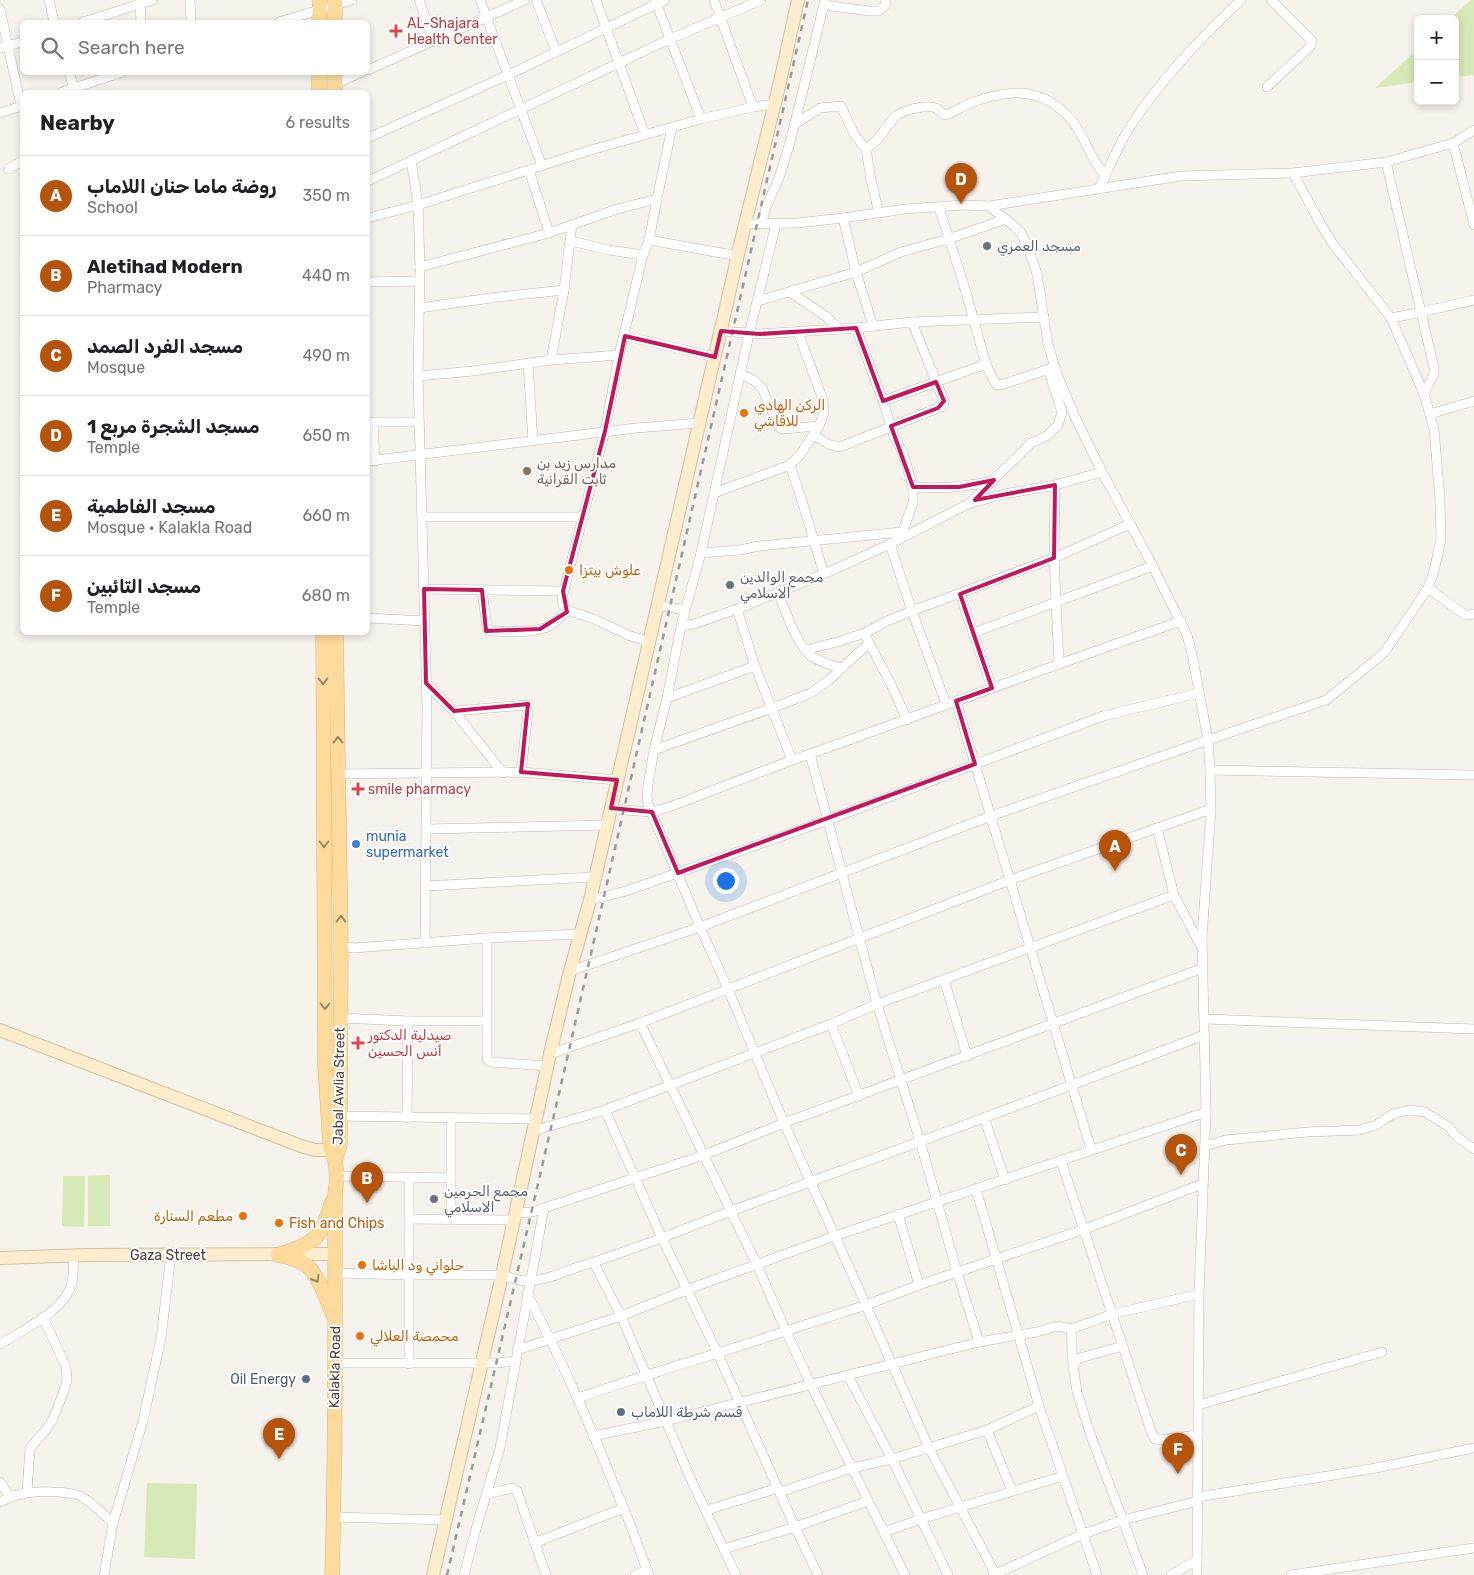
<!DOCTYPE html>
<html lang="en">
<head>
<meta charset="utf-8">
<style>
	body { margin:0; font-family:Rubik,Vazirmatn,sans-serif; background:#f2f2f2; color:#202124 }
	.controls { position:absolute; right:15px; top:15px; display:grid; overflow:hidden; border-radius:8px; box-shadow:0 2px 8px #0003 }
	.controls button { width:45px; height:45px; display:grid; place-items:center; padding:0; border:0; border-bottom:1px solid #e0e0e0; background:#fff; color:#202124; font:25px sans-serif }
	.you { position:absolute; left:725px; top:880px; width:18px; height:18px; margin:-12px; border:4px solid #fff; border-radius:50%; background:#1a73e8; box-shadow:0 0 0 8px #1a73e833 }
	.badge { display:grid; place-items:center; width:32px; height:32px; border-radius:50%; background:#b45309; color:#fff; font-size:16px; font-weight:700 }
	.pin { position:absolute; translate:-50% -41px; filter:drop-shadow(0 1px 2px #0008) }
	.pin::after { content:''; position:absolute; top:26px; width:18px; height:15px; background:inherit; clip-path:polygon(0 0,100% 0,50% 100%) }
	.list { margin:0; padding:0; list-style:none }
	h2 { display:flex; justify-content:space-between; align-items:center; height:65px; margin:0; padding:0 20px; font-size:21px }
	h2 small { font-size:16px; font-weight:400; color:#757577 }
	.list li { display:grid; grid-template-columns:32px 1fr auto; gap:15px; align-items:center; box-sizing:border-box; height:80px; padding:0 20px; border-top:1px solid #e0e0e0 }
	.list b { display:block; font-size:19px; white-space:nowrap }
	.list p { margin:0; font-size:16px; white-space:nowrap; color:#757577 }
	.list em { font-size:16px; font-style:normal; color:#757577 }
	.icon { flex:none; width:28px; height:28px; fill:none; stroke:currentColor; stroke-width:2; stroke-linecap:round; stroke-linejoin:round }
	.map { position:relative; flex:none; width:1474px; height:1575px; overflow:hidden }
	.search { position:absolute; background:#fff; box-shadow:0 2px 8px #0003; left:20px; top:20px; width:350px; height:55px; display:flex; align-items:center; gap:12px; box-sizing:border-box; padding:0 18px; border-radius:8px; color:#757577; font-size:19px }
	.panel { position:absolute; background:#fff; box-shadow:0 2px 8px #0003; left:20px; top:90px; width:350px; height:545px; border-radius:8px }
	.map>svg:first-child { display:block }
</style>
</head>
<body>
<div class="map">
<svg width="1474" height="1575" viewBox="0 0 1474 1575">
	<rect width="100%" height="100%" fill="#f6f2ec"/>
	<!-- green -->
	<g fill="#d7e9b6">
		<polygon points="1471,0 1474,0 1474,75 1455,77 1455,19 1450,19"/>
		<polygon points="1418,49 1418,82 1375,88"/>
		<polygon points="110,1175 110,1226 88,1226 88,1176"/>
		<polygon points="63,1176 85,1176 84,1227 62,1226"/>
		<polygon points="147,1483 197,1484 195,1559 144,1557"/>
	</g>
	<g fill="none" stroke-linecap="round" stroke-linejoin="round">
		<defs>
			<g id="street">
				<polyline points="49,0 54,22"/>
				<polyline points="140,0 141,22"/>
				<polyline points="190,0 191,22"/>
				<polyline points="419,0 434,42"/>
				<polyline points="480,0 542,166"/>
				<polyline points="536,0 556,51"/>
				<polyline points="596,0 645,135"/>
				<polyline points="655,0 701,119"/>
				<polyline points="714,0 753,107"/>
				<polyline points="824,5 869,11 878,11 885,6 886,0"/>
				<polyline points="0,9 21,106"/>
				<polyline points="83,22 153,0"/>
				<polyline points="279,22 352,0"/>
				<polyline points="0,48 22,42"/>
				<polyline points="368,70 525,0"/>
				<polyline points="69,72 75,92"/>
				<polyline points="335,84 362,72"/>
				<polyline points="1267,87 1310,47 1312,41 1271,0"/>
				<polyline points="62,92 123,72"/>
				<polyline points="0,113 22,106"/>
				<path d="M795,124l25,-16 21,-2 13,28 12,15c14,-8 18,-21 29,-32 7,-7 32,-13 41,-9 4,2 5,6 9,7 8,-2 14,-7 21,-10 32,-13 66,-20 94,4 6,5 12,10 16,17 11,17 16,35 29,50"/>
				<polyline points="368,138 508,75 665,0"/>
				<polyline points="1453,143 1474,225"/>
				<polyline points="866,149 871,180 879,213"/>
				<polyline points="411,160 418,205 420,267 418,376 427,706 425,943"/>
				<polyline points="1386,162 1434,368 1434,374 1424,394"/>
				<polyline points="8,169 22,161"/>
				<polyline points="529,170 549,233"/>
				<polyline points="368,181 670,39 761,0"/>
				<path d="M1099,188c10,-19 18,-40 29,-58 31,-49 71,-90 113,-130"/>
				<polyline points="989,206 1014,226 1021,233 1029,250 1037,274 1048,344 1057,374 1076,419 1102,472 1147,555 1187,635 1192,654 1208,740 1210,770 1211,809 1202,937 1206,1112 1199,1294 1197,1575"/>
				<polyline points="939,208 963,282 986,364 995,383 998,385 1004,384 1055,367"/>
				<polyline points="368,218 418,205 591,150 701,119 753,107 775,104"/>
				<polyline points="843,218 856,272 873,326"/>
				<polyline points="745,224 797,223 843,218 905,209 964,205 989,206 1181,176 1293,173 1386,162 1453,143 1474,130"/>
				<polyline points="761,224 767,205 779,178 791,139 825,0"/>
				<polyline points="776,224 749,334 701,553 681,626 667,698 654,750 648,785 647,795 648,804 700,927 728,989 784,1123 866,1305 786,1331 811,1385 905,1575"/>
				<polyline points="649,240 738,256"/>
				<polyline points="571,241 609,250 643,255"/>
				<polyline points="420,267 549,233 617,209 657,199"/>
				<polyline points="368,282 419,281"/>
				<polyline points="790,292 827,317 839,329"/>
				<polyline points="758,301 856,272 901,252 948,239 1006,219"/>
				<polyline points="419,308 498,297 564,290"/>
				<polyline points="1391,318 1422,312 1474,300"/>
				<polyline points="856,328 883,401 894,436 903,453 913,487 913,503 900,539"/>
				<polyline points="721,331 760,334 856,328 912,322 1044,317"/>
				<polyline points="625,336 715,357"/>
				<polyline points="551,360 564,290 572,224"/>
				<polyline points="528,363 533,441"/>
				<polyline points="740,373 755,381 762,388 779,427 782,429 819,426"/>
				<polyline points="418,376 473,371 551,360 619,355"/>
				<polyline points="883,401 986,364"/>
				<polyline points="1430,414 1474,401"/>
				<polyline points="814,435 830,445 840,447 943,406 944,401 912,322"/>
				<polyline points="368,461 636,428 699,423"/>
				<polyline points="375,461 373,422 419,422"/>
				<polyline points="790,465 802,501 824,574"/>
				<polyline points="1055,485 1054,558 1059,664"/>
				<path d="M913,487c28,2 53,0 80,-6"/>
				<polyline points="714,493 790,465 800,455 819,426 824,413 823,400 798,332"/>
				<polyline points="971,502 1031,443 1048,435 1058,425 1062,412 1048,369"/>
				<polyline points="422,517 583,517"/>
				<polyline points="890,544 912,611 946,704"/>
				<polyline points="701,553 740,550 759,546 902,532"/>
				<polyline points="1428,588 1465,615 1469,615 1474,614"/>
				<polyline points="424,589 563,591"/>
				<path d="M482,590l5,38 3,3c17,0 44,3 59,-5 7,-4 13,-10 18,-16"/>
				<path d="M778,593c7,16 19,53 33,63 9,6 19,9 30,12"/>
				<polyline points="960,594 992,688"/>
				<polyline points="657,605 685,610"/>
				<polyline points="737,609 755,666 792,760"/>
				<polyline points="368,618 425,621"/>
				<polyline points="681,626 694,624 737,609 824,574 890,544 968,504 1005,494 1055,485 1102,472"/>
				<polyline points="973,633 1153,566"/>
				<polyline points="867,639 890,682 907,720"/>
				<polyline points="649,641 630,636 594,619 567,610 563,605 562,598 605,431 619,355 643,255 649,240 657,199 672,127"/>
				<polyline points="805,650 837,642 865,633 887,621 912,611 1054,558 1130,524"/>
				<polyline points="426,683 454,711 503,773"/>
				<polyline points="667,698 755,666"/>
				<polyline points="956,701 1091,1149"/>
				<polyline points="454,711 525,705 528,712 521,772"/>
				<polyline points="654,750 772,708 811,693 829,680 869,643"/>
				<polyline points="810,754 877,1004 920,1141 957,1272 979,1342"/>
				<polyline points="1210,770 1474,775"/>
				<polyline points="339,774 521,772 617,780"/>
				<path d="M611,808l13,2 28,2 17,-5c41,-15 82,-32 124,-47 129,-46 258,-94 388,-139"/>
				<polyline points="1157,828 1174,895 1202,948"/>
				<polyline points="427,829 607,825"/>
				<polyline points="426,886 594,877"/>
				<polyline points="590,900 626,891 828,820 1103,716 1199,693"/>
				<polyline points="487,938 487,1059 490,1062 548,1066"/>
				<polyline points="341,946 354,948 487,938 581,934"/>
				<polyline points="570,971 700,927 991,816 1208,740 1326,700 1384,653 1428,588 1434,571 1441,539 1440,500 1434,429 1424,394 1391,318 1333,244 1320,223 1293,173"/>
				<polyline points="944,979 967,1056"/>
				<polyline points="340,1018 408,1021 486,1021"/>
				<polyline points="1205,1019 1474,1029"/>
				<polyline points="831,1024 859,1096"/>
				<polyline points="550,1054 640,1023 1010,880 1211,809"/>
				<polyline points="605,1110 662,1238 718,1354 795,1527 818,1575"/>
				<polyline points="340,1116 535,1119"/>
				<polyline points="451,1117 451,1219"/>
				<polyline points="984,1117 1005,1180"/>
				<polyline points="407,1118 408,1021"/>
				<polyline points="533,1131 605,1110 831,1024 877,1004 1174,895"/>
				<polyline points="1205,1146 1226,1140 1307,1132 1360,1130 1376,1125 1393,1114 1409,1110 1425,1112 1449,1127 1456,1136 1474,1149"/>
				<polyline points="1061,1161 1152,1434 1155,1439 1159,1440 1198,1435"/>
				<polyline points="337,1176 451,1178"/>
				<polyline points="409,1177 409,1364"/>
				<polyline points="976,1189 1039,1406 1097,1575"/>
				<polyline points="516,1213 532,1212 704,1155 784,1123 1203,968"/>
				<polyline points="898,1214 919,1285"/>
				<polyline points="410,1219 514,1220"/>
				<polyline points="594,1263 621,1316 693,1484 736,1575"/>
				<path d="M336,1273l73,2h93c9,3 20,7 30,6 14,-1 29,-8 43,-13 54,-16 106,-38 159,-58 157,-58 314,-115 470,-175"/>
				<path d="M527,1294c37,69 67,141 96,213 10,22 17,46 26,68"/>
				<polyline points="1071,1329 1073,1365 1077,1392 1092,1439 1123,1520 1143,1575"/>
				<path d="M0,1344c24,-15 65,-33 72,-61 2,-9 1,-19 2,-28"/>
				<polyline points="517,1350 621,1316 686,1290 835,1236 1206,1112"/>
				<polyline points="335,1363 497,1363 515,1361"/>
				<polyline points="1073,1365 1080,1358 1123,1346"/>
				<polyline points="848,1376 892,1459 948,1575"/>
				<path d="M578,1398c69,-24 139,-44 208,-67l-29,-66 -117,-242"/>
				<polyline points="1198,1405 1382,1352"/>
				<polyline points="987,1430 1012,1491"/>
				<polyline points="593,1436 666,1421 979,1342 1037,1332 1057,1326 1071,1329 1113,1314 1199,1294"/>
				<polyline points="0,1482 10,1497"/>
				<polyline points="27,1492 30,1448 45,1431 53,1419 65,1388 67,1379 66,1367 43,1317"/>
				<polyline points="780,1492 852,1468 892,1459 987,1430 1039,1406"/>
				<polyline points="487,1494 513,1488 517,1491 546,1575"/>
				<polyline points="1198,1497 1371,1469 1474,1448"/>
				<path d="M0,1502c8,-4 17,-8 26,-9 12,-2 43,-2 54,3 12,6 23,18 33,27"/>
				<polyline points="707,1510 778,1488"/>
				<polyline points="334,1517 446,1520"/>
				<polyline points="884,1532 921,1519 1063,1476"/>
				<polyline points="534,1543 624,1508"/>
				<polyline points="724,1549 795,1527 868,1501"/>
				<polyline points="104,1575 113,1523 143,1421 161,1338 171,1254"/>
				<polyline points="464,1575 476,1529 500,1448 544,1208"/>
				<polyline points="635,1575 647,1570"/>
				<polyline points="993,1575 1083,1534 1123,1520 1198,1501"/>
				<polyline points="996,1575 929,1448 866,1305 919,1285 1085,1229 1202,1184"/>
				<polyline points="1171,1575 1197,1560"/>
				<polyline points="1291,1575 1474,1548"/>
			</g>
			<g id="secondary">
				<polyline points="0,1030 301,1146 315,1150 338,1150"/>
				<polyline points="0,1258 87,1255 335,1254"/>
				<polyline points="433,1575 502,1275 550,1054 570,971 590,900 745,224 780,82 798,0"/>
			</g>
			<g id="primary">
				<polyline points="335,0 335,22"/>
				<polyline points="319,22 320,0"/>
				<polyline points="319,72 319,92"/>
				<polyline points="335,92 335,72"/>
				<path d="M323,632l2,433 5,80 5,15 2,16 -2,19c0,127 1,253 -3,380"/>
				<polyline points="335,1160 340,1145 340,1116 341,946 336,632"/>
				<path d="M278,1255c9,2 19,4 27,9 13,9 22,36 28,51"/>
				<path d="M278,1255c14,-5 34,-10 42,-23 6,-8 8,-20 12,-30"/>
			</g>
		</defs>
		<!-- street casing -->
		<use href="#street" stroke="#c2b9ae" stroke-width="10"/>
		<!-- secondary casing -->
		<use href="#secondary" stroke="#d5c19c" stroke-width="14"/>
		<!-- primary casing -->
		<use href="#primary" stroke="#e4b56c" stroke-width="15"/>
		<!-- street -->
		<use href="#street" stroke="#fff" stroke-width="9"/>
		<!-- secondary -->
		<use href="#secondary" stroke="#feeece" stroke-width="12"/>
		<!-- primary -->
		<use href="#primary" stroke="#feda9d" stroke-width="14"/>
		<!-- rail -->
		<polyline stroke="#9a9a9a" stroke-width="2.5" stroke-dasharray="6 6" stroke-linecap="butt" points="447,1575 570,1046 808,0"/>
	</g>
	<!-- one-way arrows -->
	<defs><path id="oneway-chevron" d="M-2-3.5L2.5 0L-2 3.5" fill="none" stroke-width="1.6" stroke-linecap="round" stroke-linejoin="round" transform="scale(1.25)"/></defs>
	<g stroke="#9c8666">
		<use href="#oneway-chevron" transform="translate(323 681) rotate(90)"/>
		<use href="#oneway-chevron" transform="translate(338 740) rotate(-91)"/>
		<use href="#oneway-chevron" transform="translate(324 844) rotate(90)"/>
		<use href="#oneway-chevron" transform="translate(341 919) rotate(-90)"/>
		<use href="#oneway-chevron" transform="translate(325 1006) rotate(90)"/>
		<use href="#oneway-chevron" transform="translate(316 1279) rotate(60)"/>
	</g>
	<!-- marked area -->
	<path fill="none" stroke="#c2185b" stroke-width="4" stroke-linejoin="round" d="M856,328l27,73 53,-19 8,19 -6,7 -47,18 22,61h46l35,-7 -19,20 80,-15 -1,73 -94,36 32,94 -36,13 19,63 -297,109 -26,-61 -41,-4 6,-28 -96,-8 7,-68 -74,7 -28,-28 -2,-94 58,1 4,41 54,-2 27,-17 -4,-21 42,-160 20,-95 90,21 6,-26 39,3z"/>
	<!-- markers -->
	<g fill="#e0444e" stroke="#fff" stroke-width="2">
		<path d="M393.5 23.5h5v5h5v5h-5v5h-5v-5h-5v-5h5z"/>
		<path d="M355.5 781.5h5v5h5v5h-5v5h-5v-5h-5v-5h5z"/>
		<path d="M355.5 1035.5h5v5h5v5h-5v5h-5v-5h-5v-5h5z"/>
	</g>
	<g fill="#6b7280" stroke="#fff" stroke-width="2">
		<circle cx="987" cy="246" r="5"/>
		<circle cx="730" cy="585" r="5"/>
		<circle cx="434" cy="1199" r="5"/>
	</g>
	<g fill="#e8710a" stroke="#fff" stroke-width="2">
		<circle cx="744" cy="413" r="5"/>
		<circle cx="569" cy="570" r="5"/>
		<circle cx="243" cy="1216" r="5"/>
		<circle cx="279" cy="1223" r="5"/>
		<circle cx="362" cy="1265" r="5"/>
		<circle cx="360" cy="1336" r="5"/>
	</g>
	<circle fill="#8d6e63" stroke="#fff" stroke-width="2" cx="527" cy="471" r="5"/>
	<circle fill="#3f7fe0" stroke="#fff" stroke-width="2" cx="356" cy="844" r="5"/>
	<g fill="#5c6f8a" stroke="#fff" stroke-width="2">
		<circle cx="306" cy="1379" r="5"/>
		<circle cx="621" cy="1412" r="5"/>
	</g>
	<g text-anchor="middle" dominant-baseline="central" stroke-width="4" stroke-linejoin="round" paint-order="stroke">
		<!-- health labels -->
		<g font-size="14" fill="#be3a42" stroke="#fff" text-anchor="start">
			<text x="407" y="23">AL-Shajara<tspan x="407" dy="16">Health Center</tspan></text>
			<text x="368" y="789">smile pharmacy</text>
			<text x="368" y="1035">صيدلية الدكتور<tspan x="368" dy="16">أنس الحسين</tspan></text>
		</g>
		<!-- worship labels -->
		<g font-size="14" fill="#5b616d" stroke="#fff" text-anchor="start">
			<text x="997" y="246">مسجد العمري</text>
			<text x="740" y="577">مجمع الوالدين<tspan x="740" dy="16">الاسلامي</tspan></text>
			<text x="444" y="1191">مجمع الحرمين<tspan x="444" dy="16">الاسلامي</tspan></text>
		</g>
		<!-- food labels -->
		<g font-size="14" fill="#c56008" stroke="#fff" text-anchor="start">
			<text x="754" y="405">الركن الهادي<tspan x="754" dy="16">للاقاشي</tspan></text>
			<text x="579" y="570">علوش بيتزا</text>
			<text x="233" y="1216" text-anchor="end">مطعم السنارة</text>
			<text x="289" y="1223">Fish and Chips</text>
			<text x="372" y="1265">حلواني ود الباشا</text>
			<text x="370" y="1336">محمصة العلالي</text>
		</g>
		<!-- education labels -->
		<g font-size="14" fill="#785e54" stroke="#fff" text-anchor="start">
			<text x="537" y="463">مدارس زيد بن<tspan x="537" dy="16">ثابت القرانية</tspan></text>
		</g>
		<!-- shop labels -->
		<g font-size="14" fill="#366cbe" stroke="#fff" text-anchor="start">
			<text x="366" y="836">munia<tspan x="366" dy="16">supermarket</tspan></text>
		</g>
		<!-- street labels -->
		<g font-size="14" fill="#4b4239" stroke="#fff">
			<text transform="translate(339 1086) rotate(-89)">Jabal Awlia Street</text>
			<text x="168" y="1255">Gaza Street</text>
			<text transform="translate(335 1367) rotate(-89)">Kalakla Road</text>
		</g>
		<!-- service labels -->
		<g font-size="14" fill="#4e5e75" stroke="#fff" text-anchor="end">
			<text x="296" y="1379">Oil Energy</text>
			<text x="631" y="1412" text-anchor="start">قسم شرطة اللاماب</text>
		</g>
	</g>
</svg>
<div class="controls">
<button>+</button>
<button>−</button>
</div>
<div class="you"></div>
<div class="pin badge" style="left:1115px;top:871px">A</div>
<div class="pin badge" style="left:367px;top:1203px">B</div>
<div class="pin badge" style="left:1181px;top:1175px">C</div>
<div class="pin badge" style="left:961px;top:204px">D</div>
<div class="pin badge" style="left:279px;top:1459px">E</div>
<div class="pin badge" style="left:1178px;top:1474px">F</div>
<div class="search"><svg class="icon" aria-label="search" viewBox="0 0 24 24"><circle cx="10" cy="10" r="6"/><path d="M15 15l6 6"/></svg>Search here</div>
<section class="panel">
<h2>Nearby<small>6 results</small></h2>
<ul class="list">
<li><span class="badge">A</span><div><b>روضة ماما حنان اللاماب</b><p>School</p></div><em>350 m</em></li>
<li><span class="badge">B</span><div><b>Aletihad Modern</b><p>Pharmacy</p></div><em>440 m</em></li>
<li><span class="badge">C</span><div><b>مسجد الفرد الصمد</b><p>Mosque</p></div><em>490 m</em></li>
<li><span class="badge">D</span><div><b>مسجد الشجرة مربع 1</b><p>Temple</p></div><em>650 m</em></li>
<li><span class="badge">E</span><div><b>مسجد الفاطمية</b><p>Mosque · Kalakla Road</p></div><em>660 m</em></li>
<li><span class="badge">F</span><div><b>مسجد التائبين</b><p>Temple</p></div><em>680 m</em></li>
</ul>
</section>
</div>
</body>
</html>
